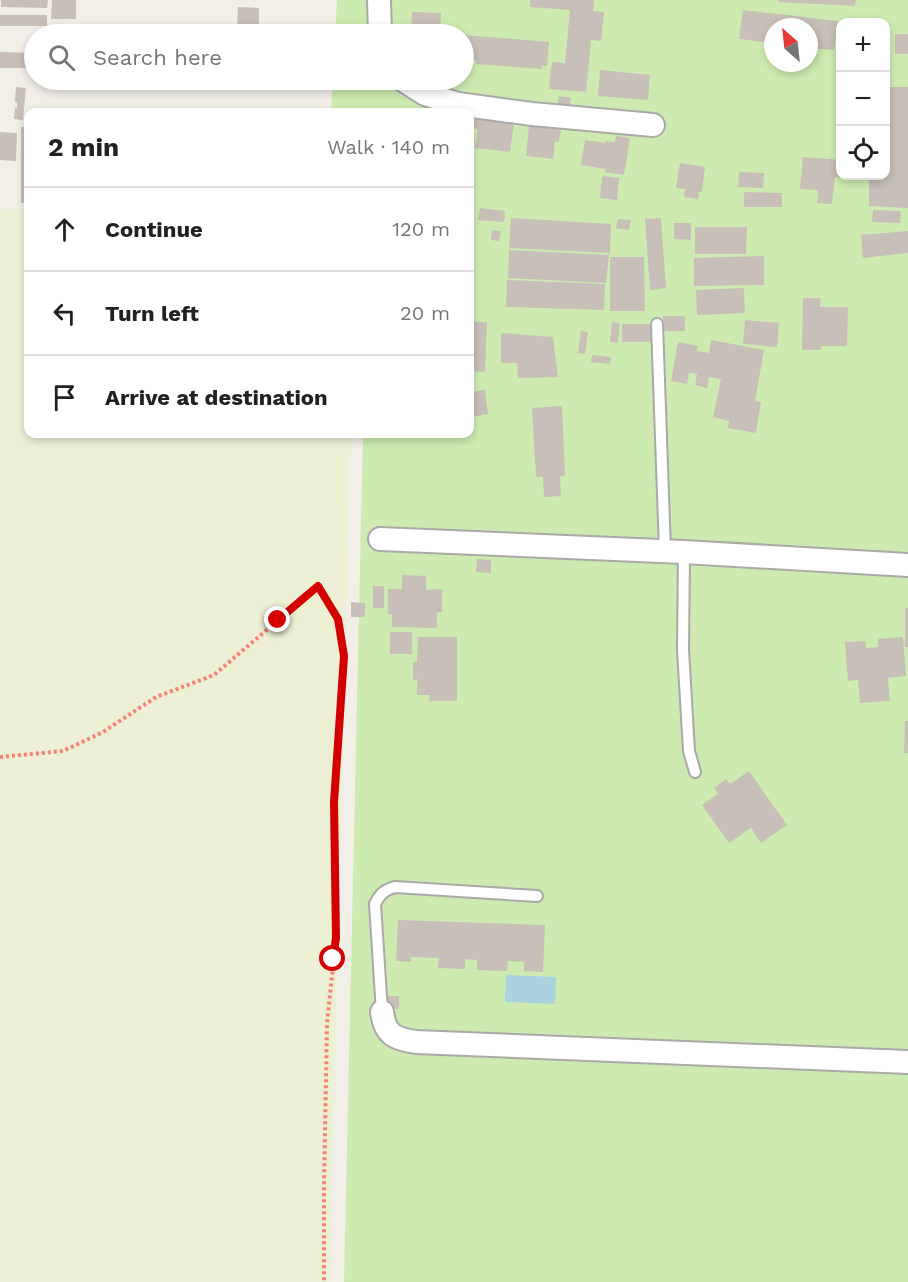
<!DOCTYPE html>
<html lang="en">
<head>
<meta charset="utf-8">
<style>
	body { margin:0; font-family:"Work Sans",sans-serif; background:#f6f6f6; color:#202124 }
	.controls { position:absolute; right:18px; top:18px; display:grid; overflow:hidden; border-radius:12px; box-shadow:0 3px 9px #0003 }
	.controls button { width:54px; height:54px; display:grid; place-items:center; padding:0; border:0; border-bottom:2px solid #e0e0e0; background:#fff; color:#202124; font:30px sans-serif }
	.compass { position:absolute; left:764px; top:18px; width:54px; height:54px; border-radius:50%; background:#fff; box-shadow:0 3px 9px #0003; rotate:333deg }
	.stop { position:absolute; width:18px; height:18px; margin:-14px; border:4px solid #d40000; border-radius:50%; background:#fff }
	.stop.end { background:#d40000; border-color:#fff; box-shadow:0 2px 6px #0008 }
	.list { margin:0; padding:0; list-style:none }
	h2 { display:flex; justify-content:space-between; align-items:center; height:78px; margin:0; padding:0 24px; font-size:26px }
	h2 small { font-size:20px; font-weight:400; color:#757577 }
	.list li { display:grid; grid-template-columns:39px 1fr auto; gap:18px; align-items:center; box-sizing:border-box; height:84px; padding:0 24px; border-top:2px solid #e0e0e0 }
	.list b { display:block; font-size:22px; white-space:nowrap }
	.list em { font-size:20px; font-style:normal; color:#757577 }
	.icon { flex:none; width:33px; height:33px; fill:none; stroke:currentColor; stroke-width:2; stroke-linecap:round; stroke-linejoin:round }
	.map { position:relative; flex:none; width:908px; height:1282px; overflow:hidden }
	.search { position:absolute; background:#fff; box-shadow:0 3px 9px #0003; left:24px; top:24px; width:450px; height:66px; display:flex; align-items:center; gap:15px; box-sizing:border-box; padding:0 21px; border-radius:33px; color:#757577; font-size:22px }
	.panel { position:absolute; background:#fff; box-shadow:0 3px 9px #0003; left:24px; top:108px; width:450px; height:330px; border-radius:12px }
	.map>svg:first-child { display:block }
</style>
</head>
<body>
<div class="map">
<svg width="908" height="1282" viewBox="0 0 908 1282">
	<rect width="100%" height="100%" fill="#f2efe9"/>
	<!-- farmland -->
	<polygon fill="#eef0d5" points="0,209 28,209 28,434 351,434 330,1282 0,1282"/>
	<!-- grass -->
	<path fill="#cdebb0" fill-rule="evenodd" d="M337,0h571v1282h-564l19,-848h107v-322h-139l2,-32h131v-46h-129zM840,22h46v154h-46zM773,27h36v36h-36z"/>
	<!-- water -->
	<polygon fill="#aad3df" points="506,975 556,977 555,1004 505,1002"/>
	<!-- building -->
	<g fill="#c7bfb8">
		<polygon points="1,0 48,0 47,8 1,7"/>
		<polygon points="52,0 76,0 76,19 51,19"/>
		<polygon points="530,0 594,0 593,11 604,12 601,41 591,40 586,92 549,89 552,62 565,63 570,10 530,7"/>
		<polygon points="779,0 856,0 855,6 779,2"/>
		<polygon points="238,7 259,8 259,28 237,28"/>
		<polygon points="743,10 838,21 834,50 809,48 809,27 773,27 773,43 739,39"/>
		<polygon points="412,12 441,13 440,34 411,34"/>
		<rect x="0" y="15" width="47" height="11"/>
		<rect x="895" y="34" width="13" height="20"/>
		<polygon points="464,35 549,42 547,66 542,66 542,69 476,64 476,60 464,60"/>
		<polygon points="0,52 34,53 34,68 0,68"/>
		<polygon points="600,70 650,75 648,100 598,96"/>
		<polygon points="16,87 26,88 23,120 14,119 15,108 17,108 17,102 15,102"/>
		<polygon points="886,87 908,87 908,208 869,206 869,176 886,176"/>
		<polygon points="559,96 571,98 569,112 557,110"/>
		<polygon points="473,119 514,123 510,152 475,148 478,129 472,128"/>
		<polygon points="529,126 561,129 559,142 555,142 553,159 526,156"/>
		<rect x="21" y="127" width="7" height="76"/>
		<polygon points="0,132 17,133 16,161 0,160"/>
		<polygon points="616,136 630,138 624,175 605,172 606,169 581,165 585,140 606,143 606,141 615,142"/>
		<polygon points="803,157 840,160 840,176 848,176 848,178 835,177 832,204 817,203 818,190 800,189"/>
		<polygon points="680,163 705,167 702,192 699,192 698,199 684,197 685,189 676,188"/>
		<polygon points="739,172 764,173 763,188 738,187"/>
		<polygon points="602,176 619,178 617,200 600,198"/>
		<polygon points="744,192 782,193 782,207 744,207"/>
		<polygon points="480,208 505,211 504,222 478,220"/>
		<polygon points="873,210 901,211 900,223 872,222"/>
		<polygon points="511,218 611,224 610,253 509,248"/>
		<polygon points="661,218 666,288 650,290 645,219"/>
		<polygon points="618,219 631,220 629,230 616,228"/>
		<polygon points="674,223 691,223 691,240 674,239"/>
		<polygon points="695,227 747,227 746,254 695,254"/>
		<polygon points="492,230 501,231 499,241 491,240"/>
		<polygon points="908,231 908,253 863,258 861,235"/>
		<polygon points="509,250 609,255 606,283 508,278"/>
		<polygon points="764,256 764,285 694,286 694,258"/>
		<polygon points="610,257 644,257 645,311 610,311"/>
		<polygon points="507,280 605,284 604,310 506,307"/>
		<polygon points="744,288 745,313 697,315 696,290"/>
		<polygon points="803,298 821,298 820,307 848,307 847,346 821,346 821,350 802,350"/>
		<polygon points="663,316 685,316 685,331 662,331"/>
		<polygon points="745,320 779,323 777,347 743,344"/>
		<polygon points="470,322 487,322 485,372 470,371"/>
		<polygon points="612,322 620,323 618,343 610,342"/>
		<rect x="622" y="324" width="33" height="18"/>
		<polygon points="581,331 588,332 585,354 578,353"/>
		<polygon points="501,333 553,337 558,377 518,378 517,363 501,363"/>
		<polygon points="711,340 764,350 755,401 761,402 756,433 728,428 729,421 713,417 721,379 709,377 707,388 695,385 697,374 689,373 687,384 671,381 678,342 698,346 697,351 709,353"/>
		<polygon points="592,355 611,357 610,364 591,362"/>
		<polygon points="485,390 488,414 470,417 470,392"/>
		<polygon points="562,406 565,476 560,476 561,496 544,497 543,477 536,477 532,408"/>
		<polygon points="477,559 491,560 491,573 476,572"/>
		<polygon points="402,575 426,576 426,590 442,589 442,612 437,612 437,628 392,627 392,614 388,614 388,589 402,589"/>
		<rect x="373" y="586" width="11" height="22"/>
		<polygon points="351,602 365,603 365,617 351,617"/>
		<rect x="905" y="608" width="3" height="39"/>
		<rect x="390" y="632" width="22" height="22"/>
		<polygon points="418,637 457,637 457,701 429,701 430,695 417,695 417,679 413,680 413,662 417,662"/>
		<polygon points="903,637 906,676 888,678 890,701 860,703 858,680 848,681 845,642 865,641 866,648 878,647 878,639"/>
		<polygon points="905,721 908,721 908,753 904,753"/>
		<polygon points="749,771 787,825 761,843 751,828 729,843 702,805 718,794 714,788 726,779 730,784"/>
		<polygon points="398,920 545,925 543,972 524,971 524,962 508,961 507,971 477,970 477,960 465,959 465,969 438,968 439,958 411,957 411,962 396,961"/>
		<polygon points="385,996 399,996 399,1009 384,1008"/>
	</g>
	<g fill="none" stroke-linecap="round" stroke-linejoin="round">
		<defs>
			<g id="service">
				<polyline points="657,324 665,551"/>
				<polyline points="684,552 683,650 689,751 695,772"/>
				<path d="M382,1012l-7,-108c5,-10 9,-14 20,-17l142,9"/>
			</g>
			<g id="minor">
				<polyline points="379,0 380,34"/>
				<polyline points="403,80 425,94 458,104 532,114 653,125"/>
				<polyline points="380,539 684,552 908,565"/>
				<path d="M382,1012c3,23 13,27 34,30l492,20"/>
			</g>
		</defs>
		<!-- service casing -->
		<use href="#service" stroke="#a9a9a9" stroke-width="14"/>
		<!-- minor casing -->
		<use href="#minor" stroke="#a9a9a9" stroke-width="26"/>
		<!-- path -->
		<polyline stroke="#fa8072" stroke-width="4" stroke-dasharray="3 3" stroke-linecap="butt" points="0,757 63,751 103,732 156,697 214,675 318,586 338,619 343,656 334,802 336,938 327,1023 324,1187 324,1282"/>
		<!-- service -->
		<use href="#service" stroke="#fff" stroke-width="10"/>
		<!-- minor -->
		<use href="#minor" stroke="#fff" stroke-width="22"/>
	</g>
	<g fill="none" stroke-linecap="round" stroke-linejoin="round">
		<!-- route -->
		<polyline stroke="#d40000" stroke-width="8" points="278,620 318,586 338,619 344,656 334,802 336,938 333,959"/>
	</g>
</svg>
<div class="controls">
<button>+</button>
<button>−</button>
<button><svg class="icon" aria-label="locate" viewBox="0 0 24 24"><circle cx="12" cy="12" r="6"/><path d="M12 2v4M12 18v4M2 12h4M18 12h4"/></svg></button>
</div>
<svg class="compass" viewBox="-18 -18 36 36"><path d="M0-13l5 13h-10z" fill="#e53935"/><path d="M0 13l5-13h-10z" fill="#757577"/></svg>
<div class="stop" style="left:333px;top:959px"></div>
<div class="stop end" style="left:278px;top:620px"></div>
<div class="search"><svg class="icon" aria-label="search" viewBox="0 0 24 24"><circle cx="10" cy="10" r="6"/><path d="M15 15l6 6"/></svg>Search here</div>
<section class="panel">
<h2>2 min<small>Walk · 140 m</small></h2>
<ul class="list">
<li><svg class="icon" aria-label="ahead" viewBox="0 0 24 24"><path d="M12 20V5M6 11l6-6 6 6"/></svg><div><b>Continue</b></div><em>120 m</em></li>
<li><svg class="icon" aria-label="left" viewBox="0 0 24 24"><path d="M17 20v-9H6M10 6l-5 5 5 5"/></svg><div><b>Turn left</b></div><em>20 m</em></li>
<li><svg class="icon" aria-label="arrive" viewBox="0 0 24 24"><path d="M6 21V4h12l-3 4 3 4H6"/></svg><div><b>Arrive at destination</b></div></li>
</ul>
</section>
</div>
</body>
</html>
